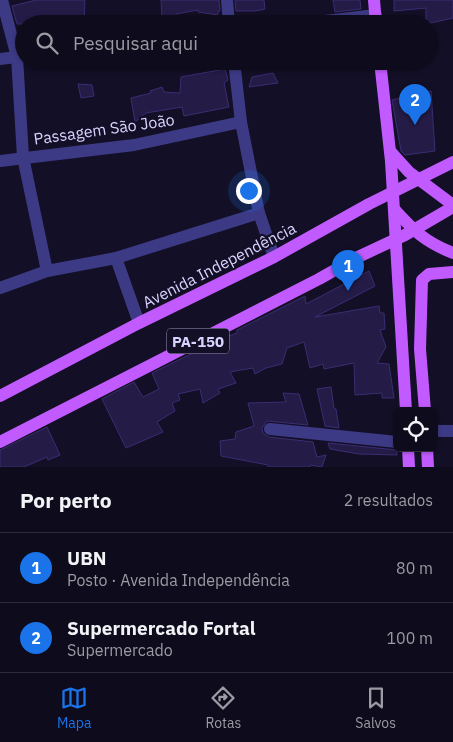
<!DOCTYPE html>
<html lang="pt">
<head>
<meta charset="utf-8">
<style>
	body { margin:0; font-family:"IBM Plex Sans",sans-serif; background:#171425; color:#f1f3f6 }
	.controls { position:absolute; right:15px; bottom:15px; display:grid; overflow:hidden; border-radius:8px; box-shadow:0 1px 4px #0004 }
	.controls button { width:45px; height:45px; display:grid; place-items:center; padding:0; border:0; border-bottom:1px solid #2e2b3b; background:#0e0b1c; color:#f1f3f6; font:25px sans-serif }
	.you { position:absolute; left:248px; top:190px; width:18px; height:18px; margin:-12px; border:4px solid #fff; border-radius:50%; background:#1a73e8; box-shadow:0 0 0 8px #1a73e833 }
	.badge { display:grid; place-items:center; width:32px; height:32px; border-radius:50%; background:#1a73e8; color:#fff; font-size:16px; font-weight:700 }
	.pin { position:absolute; translate:-50% -41px; filter:drop-shadow(0 1px 2px #0008) }
	.pin::after { content:''; position:absolute; top:26px; width:18px; height:15px; background:inherit; clip-path:polygon(0 0,100% 0,50% 100%) }
	.list { margin:0; padding:0; list-style:none }
	h2 { display:flex; justify-content:space-between; align-items:center; height:65px; margin:0; padding:0 20px; font-size:21px }
	h2 small { font-size:16px; font-weight:400; color:#9b9ba3 }
	.list li { display:grid; grid-template-columns:32px 1fr auto; gap:15px; align-items:center; box-sizing:border-box; height:70px; padding:0 20px; border-top:1px solid #2e2b3b }
	.list b { display:block; font-size:19px; white-space:nowrap }
	.list p { margin:0; font-size:16px; white-space:nowrap; color:#9b9ba3 }
	.list em { font-size:16px; font-style:normal; color:#9b9ba3 }
	.icon { flex:none; width:28px; height:28px; fill:none; stroke:currentColor; stroke-width:2; stroke-linecap:round; stroke-linejoin:round }
	.map { position:relative; flex:none; width:453px; height:467px; overflow:hidden }
	.search { position:absolute; background:#0e0b1c; box-shadow:0 1px 4px #0004; left:15px; right:15px; top:15px; height:55px; display:flex; align-items:center; gap:12px; box-sizing:border-box; padding:0 18px; border-radius:28px; color:#9b9ba3; font-size:19px }
	.sheet { height:205px; background:#0e0b1c }
	nav { display:flex; justify-content:space-around; align-items:center; box-sizing:border-box; height:70px; border-top:1px solid #2e2b3b; background:#0e0b1c; font-size:14px; color:#9b9ba3 }
	nav a { display:grid; justify-items:center; gap:2px }
	nav .on { color:#1a73e8 }
	.map>svg:first-child { display:block }
</style>
</head>
<body>
<div class="map">
<svg width="453" height="467" viewBox="0 0 453 467">
	<rect width="100%" height="100%" fill="#130f26"/>
	<!-- building -->
	<g fill="#241b47" stroke="#3b2d73">
		<polygon points="36,0 85,0 84,24 17,24 12,6"/>
		<polygon points="161,0 219,0 220,11 218,11 218,15 198,12 198,10 176,14 176,16 162,17"/>
		<polygon points="235,0 264,0 265,9 255,11 236,11"/>
		<polygon points="333,0 360,0 361,9 335,12"/>
		<polygon points="394,0 453,0 453,18 426,24 426,8 394,11"/>
		<polygon points="225,69 228,80 224,83 229,107 184,116 182,107 146,113 135,122 131,98 151,93 150,91 162,87 164,92 180,93 181,77"/>
		<polygon points="273,73 278,83 249,87 252,77"/>
		<polygon points="78,84 92,85 94,96 81,98"/>
		<polygon points="431,91 435,151 405,155 401,151 392,100"/>
		<polygon points="369,271 375,286 315,317 379,306 380,313 384,313 385,329 380,330 386,347 377,363 389,364 394,398 382,398 382,393 355,395 354,363 324,369 323,364 310,368 304,342 287,348 282,364 266,368 255,374 253,368 230,372 236,383 218,389 220,393 203,403 200,389 178,394 180,400 172,403 175,411 157,422 163,432 126,448 102,399 134,382 143,397 159,389 152,373 195,352 218,353 213,342 237,333 237,330 305,296 306,304"/>
		<polygon points="331,387 334,408 336,409 339,428 325,426 317,389"/>
		<polygon points="283,393 299,394 308,425 267,421 262,428 263,433 269,437 313,442 317,457 326,455 322,467 310,465 310,467 268,467 268,465 221,456 220,441 235,439 236,432 254,426 248,403 286,402"/>
		<polygon points="47,427 60,455 48,460 47,457 24,467 0,467 0,450"/>
		<polygon points="328,443 397,450 397,455 359,454 330,449"/>
	</g>
	<g fill="none" stroke-linecap="round" stroke-linejoin="round">
		<!-- minor -->
		<g stroke="#3d3a85" stroke-width="12">
			<polyline points="2,0 17,57 23,157 47,271"/>
			<polyline points="227,0 229,24"/>
			<polyline points="299,24 376,15"/>
			<polyline points="0,59 24,56"/>
			<polyline points="234,61 241,122 259,213 274,257"/>
			<polyline points="0,161 134,145 241,122"/>
			<polyline points="116,258 139,323"/>
			<polyline points="0,288 47,271 116,258 259,213"/>
			<polyline points="270,429 397,442"/>
			<polyline points="434,431 453,431"/>
		</g>
		<!-- major -->
		<g stroke="#c25bff" stroke-width="12">
			<polyline points="374,0 376,24"/>
			<polyline points="380,61 391,161 406,411"/>
			<polyline points="390,151 409,172 453,205"/>
			<path d="M394,209c20,22 31,33 59,44"/>
			<polyline points="0,396 139,323 274,257 369,204 453,162"/>
			<polyline points="425,411 420,349 422,280 429,274 453,272"/>
			<polyline points="0,442 319,279 358,257 405,235 453,207"/>
			<polyline points="408,448 409,467"/>
			<polyline points="427,448 428,467"/>
		</g>
	</g>
	<g text-anchor="middle" dominant-baseline="central" stroke-width="4.5" stroke-linejoin="round" paint-order="stroke">
		<!-- shield labels -->
		<rect fill="#130f26" stroke="#9e99be" stroke-width="1" x="167" y="328.5" width="62" height="25" rx="4"/>
		<g font-size="15" font-weight="bold" fill="#d9d4ff">
			<text x="198" y="341">PA-150</text>
		</g>
		<!-- street labels -->
		<g font-size="16" fill="#d9d4ff" stroke="#130f26">
			<text transform="translate(104 129) rotate(-8)">Passagem São João</text>
			<text transform="translate(219 265) rotate(-27)">Avenida Independência</text>
		</g>
	</g>
</svg>
<div class="controls">
<button><svg class="icon" aria-label="locate" viewBox="0 0 24 24"><circle cx="12" cy="12" r="6"/><path d="M12 2v4M12 18v4M2 12h4M18 12h4"/></svg></button>
</div>
<div class="you"></div>
<div class="pin badge" style="left:348px;top:291px">1</div>
<div class="pin badge" style="left:415px;top:125px">2</div>
<div class="search"><svg class="icon" aria-label="search" viewBox="0 0 24 24"><circle cx="10" cy="10" r="6"/><path d="M15 15l6 6"/></svg>Pesquisar aqui</div>
</div>
<section class="sheet">
<h2>Por perto<small>2 resultados</small></h2>
<ul class="list">
<li><span class="badge">1</span><div><b>UBN</b><p>Posto · Avenida Independência</p></div><em>80 m</em></li>
<li><span class="badge">2</span><div><b>Supermercado Fortal</b><p>Supermercado</p></div><em>100 m</em></li>
</ul>
</section>
<nav>
<a class="on"><svg class="icon" aria-label="map" viewBox="0 0 24 24"><path d="M3 6l6-2 6 2 6-2v14l-6 2-6-2-6 2zM9 4v14M15 6v14"/></svg>Mapa</a>
<a><svg class="icon" aria-label="directions" viewBox="0 0 24 24"><path d="M12 3l9 9-9 9-9-9zM9 14v-3h6M13 9l2 2-2 2"/></svg>Rotas</a>
<a><svg class="icon" aria-label="saved" viewBox="0 0 24 24"><path d="M7 4h10v16l-5-4-5 4z"/></svg>Salvos</a>
</nav>
</body>
</html>
